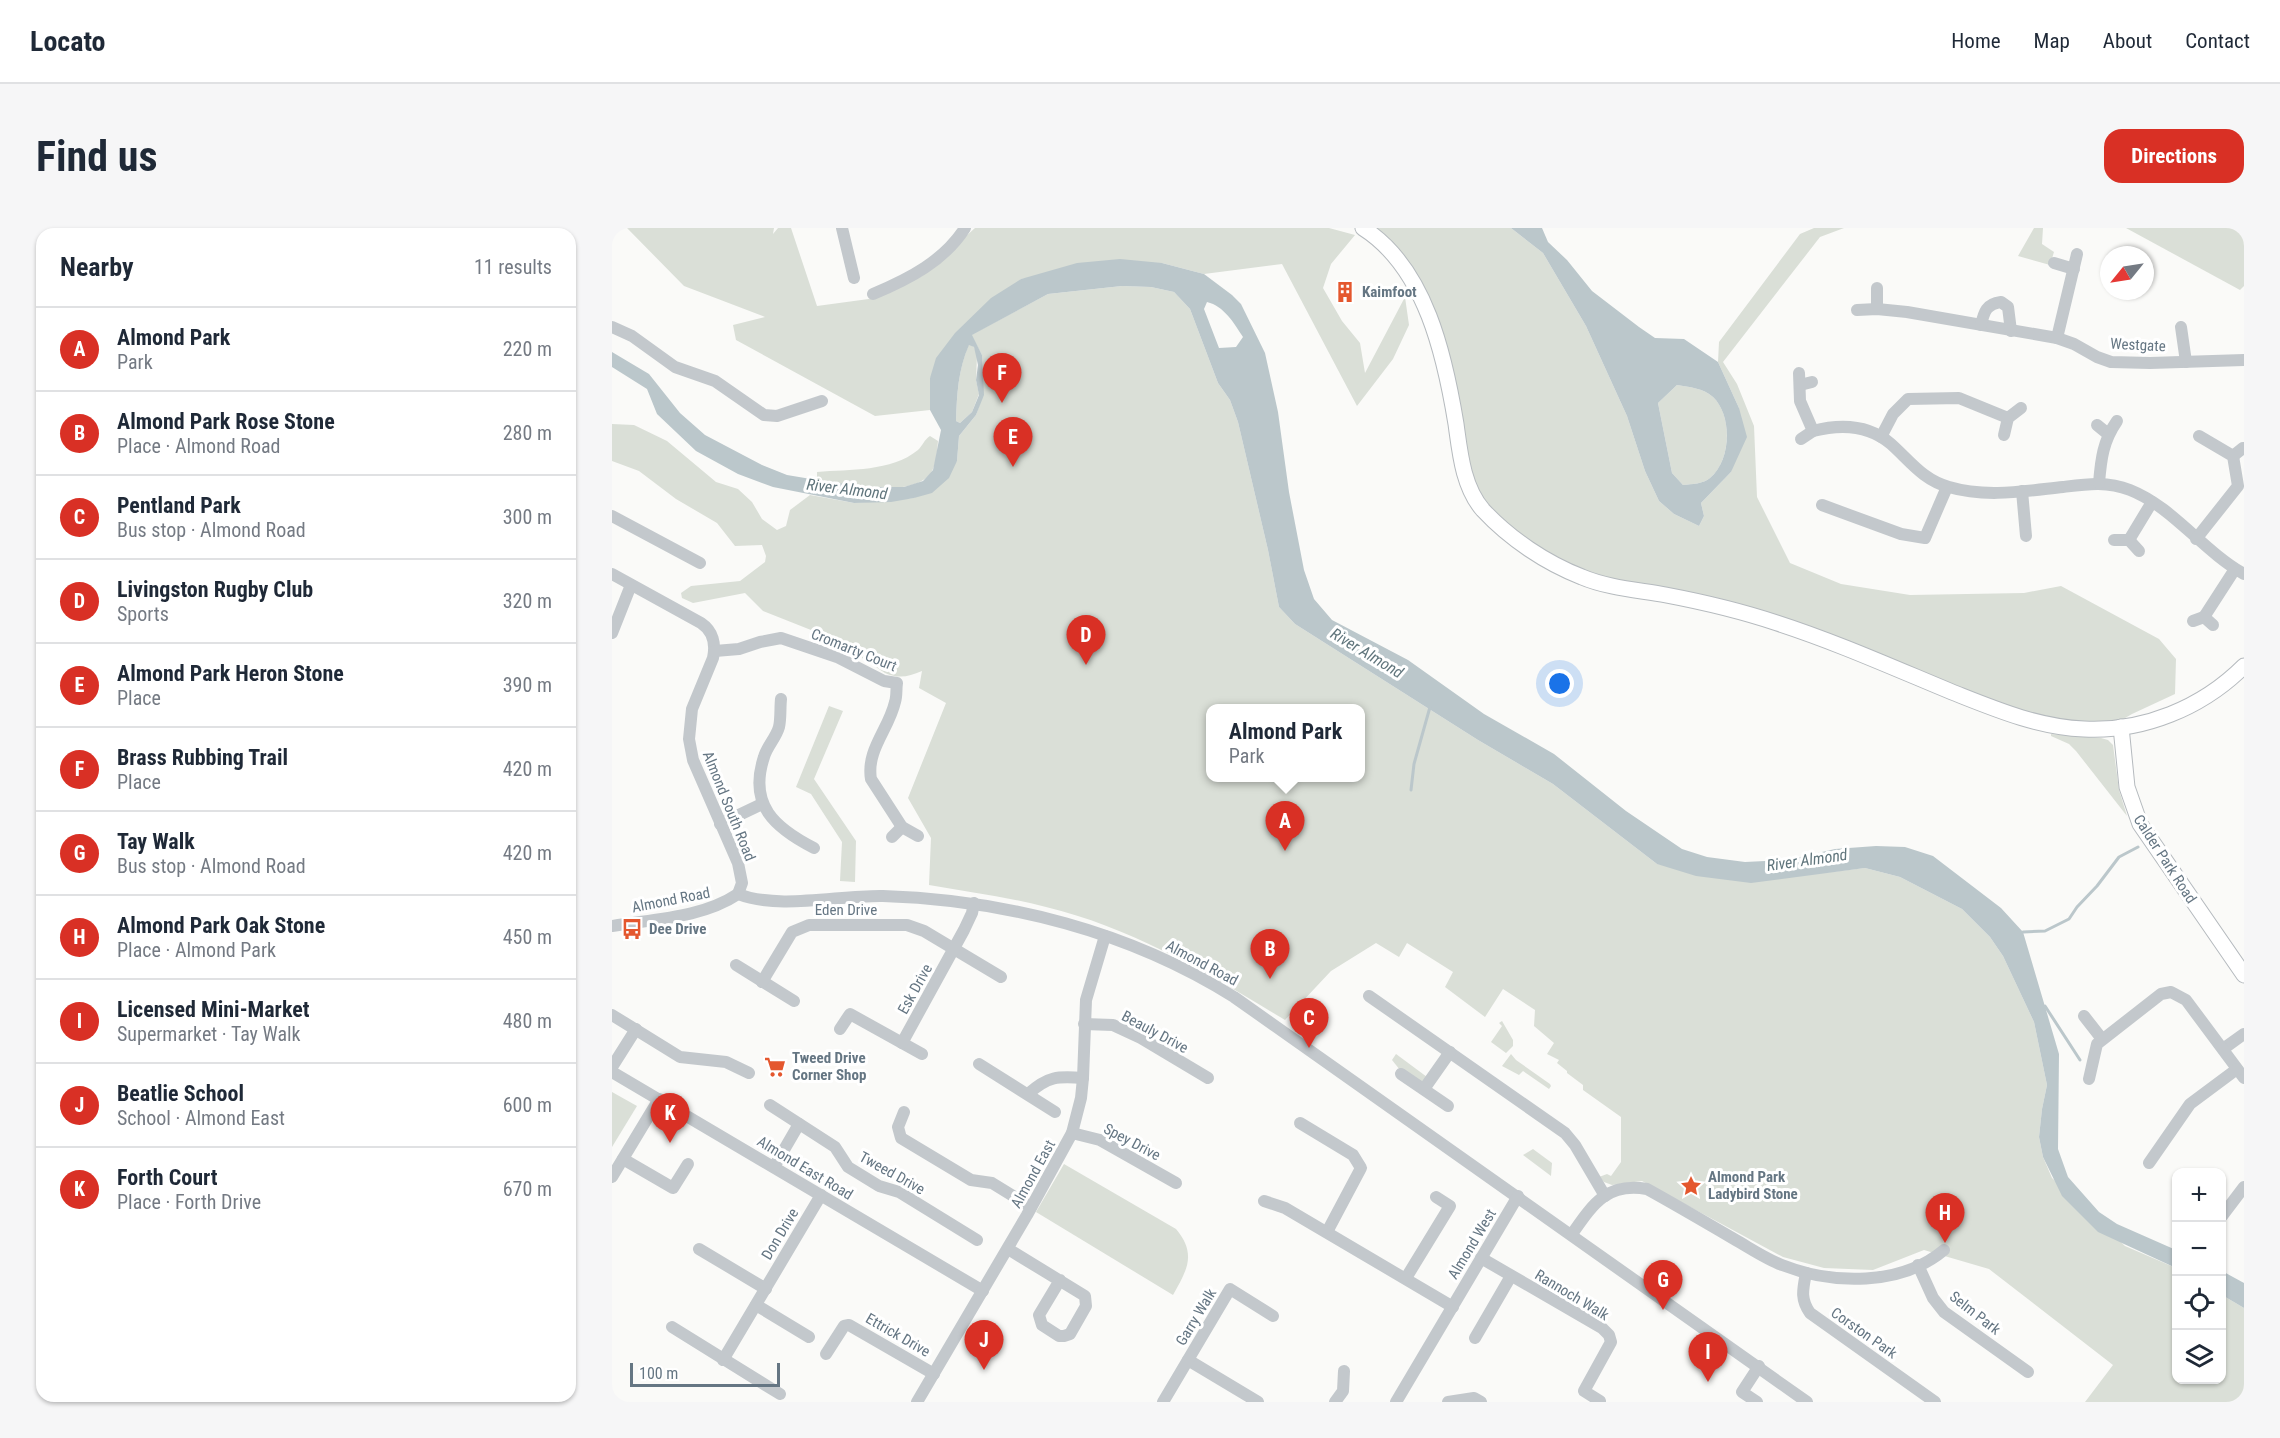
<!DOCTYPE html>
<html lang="en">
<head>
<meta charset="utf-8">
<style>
	body { margin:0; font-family:"Roboto Condensed",sans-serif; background:#f6f6f7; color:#1f2937 }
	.controls { position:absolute; right:18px; bottom:18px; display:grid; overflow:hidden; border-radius:12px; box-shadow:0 2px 4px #0004 }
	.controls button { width:54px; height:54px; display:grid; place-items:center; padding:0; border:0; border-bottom:2px solid #e0e1e3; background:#fff; color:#1f2937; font:30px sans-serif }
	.compass { position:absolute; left:1488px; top:18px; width:54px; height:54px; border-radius:50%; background:#fff; box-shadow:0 2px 4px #0004; rotate:240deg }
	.scale { position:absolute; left:18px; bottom:15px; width:150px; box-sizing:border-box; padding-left:6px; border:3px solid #657683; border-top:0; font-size:16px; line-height:21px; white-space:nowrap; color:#657683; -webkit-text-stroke:4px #fff; paint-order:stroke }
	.you { position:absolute; left:948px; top:456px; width:21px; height:21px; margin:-15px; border:4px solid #fff; border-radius:50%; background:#1a73e8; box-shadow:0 0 0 9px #1a73e833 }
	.badge { display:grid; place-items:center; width:39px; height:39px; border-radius:50%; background:#d93025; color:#fff; font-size:20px; font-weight:700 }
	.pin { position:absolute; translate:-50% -50px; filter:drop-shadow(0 2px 3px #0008) }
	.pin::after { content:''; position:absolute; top:32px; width:21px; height:18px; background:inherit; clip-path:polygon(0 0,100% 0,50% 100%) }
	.popup { position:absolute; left:594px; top:476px; width:159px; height:78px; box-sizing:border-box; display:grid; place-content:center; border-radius:12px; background:#fff; filter:drop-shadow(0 2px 4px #0005); font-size:20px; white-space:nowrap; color:#747a83 }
	.popup b { font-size:22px; color:#1f2937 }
	.popup::after { content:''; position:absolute; left:50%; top:100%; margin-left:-12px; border:12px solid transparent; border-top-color:#fff }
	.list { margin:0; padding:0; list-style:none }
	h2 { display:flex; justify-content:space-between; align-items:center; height:78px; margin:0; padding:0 24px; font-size:26px }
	h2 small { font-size:20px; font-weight:400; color:#747a83 }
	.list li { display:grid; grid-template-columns:39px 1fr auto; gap:18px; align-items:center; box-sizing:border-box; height:84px; padding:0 24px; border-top:2px solid #e0e1e3 }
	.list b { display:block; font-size:22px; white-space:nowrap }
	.list p { margin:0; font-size:20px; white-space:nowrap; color:#747a83 }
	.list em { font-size:20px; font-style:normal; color:#747a83 }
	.icon { flex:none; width:33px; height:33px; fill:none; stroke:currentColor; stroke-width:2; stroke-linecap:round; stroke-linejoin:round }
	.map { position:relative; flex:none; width:1632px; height:1174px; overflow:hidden; border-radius:18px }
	header { display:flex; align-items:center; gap:36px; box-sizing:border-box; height:84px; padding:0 30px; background:#fff; border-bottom:2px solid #e0e1e3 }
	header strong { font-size:28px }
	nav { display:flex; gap:33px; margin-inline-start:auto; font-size:21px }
	.intro { display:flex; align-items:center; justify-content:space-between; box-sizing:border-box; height:144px; padding:0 36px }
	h1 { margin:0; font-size:42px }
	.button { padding:15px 27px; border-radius:18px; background:#d93025; color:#fff; font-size:21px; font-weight:700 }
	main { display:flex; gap:36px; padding:0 36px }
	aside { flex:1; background:#fff; border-radius:18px; box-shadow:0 2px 4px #0004 }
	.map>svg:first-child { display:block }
</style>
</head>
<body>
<header>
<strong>Locato</strong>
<nav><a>Home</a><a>Map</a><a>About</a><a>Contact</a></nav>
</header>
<div class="intro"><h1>Find us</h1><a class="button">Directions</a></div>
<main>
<aside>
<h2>Nearby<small>11 results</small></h2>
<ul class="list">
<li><span class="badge">A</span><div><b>Almond Park</b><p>Park</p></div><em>220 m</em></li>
<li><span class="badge">B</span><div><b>Almond Park Rose Stone</b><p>Place · Almond Road</p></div><em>280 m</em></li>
<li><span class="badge">C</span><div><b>Pentland Park</b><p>Bus stop · Almond Road</p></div><em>300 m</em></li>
<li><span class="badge">D</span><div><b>Livingston Rugby Club</b><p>Sports</p></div><em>320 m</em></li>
<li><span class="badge">E</span><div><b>Almond Park Heron Stone</b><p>Place</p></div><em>390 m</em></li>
<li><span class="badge">F</span><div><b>Brass Rubbing Trail</b><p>Place</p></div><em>420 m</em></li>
<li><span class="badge">G</span><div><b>Tay Walk</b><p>Bus stop · Almond Road</p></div><em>420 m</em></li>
<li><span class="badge">H</span><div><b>Almond Park Oak Stone</b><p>Place · Almond Park</p></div><em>450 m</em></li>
<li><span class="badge">I</span><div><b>Licensed Mini-Market</b><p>Supermarket · Tay Walk</p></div><em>480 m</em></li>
<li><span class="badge">J</span><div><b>Beatlie School</b><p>School · Almond East</p></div><em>600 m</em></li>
<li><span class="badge">K</span><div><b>Forth Court</b><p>Place · Forth Drive</p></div><em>670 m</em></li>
</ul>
</aside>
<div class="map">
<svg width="1632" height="1174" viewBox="0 0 1632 1174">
	<rect width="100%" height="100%" fill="#fafaf8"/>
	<!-- green -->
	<g fill="#dadfd7" fill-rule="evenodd">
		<polygon points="15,0 162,0 161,6 166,0 179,0 205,78 264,70 310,48 363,0 717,0 743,7 719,36 711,60 730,93 748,115 753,145 793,69 797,97 781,131 745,178 670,36 592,46 550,35 409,51 318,150 318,182 263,188 124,112 121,97 153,89 72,58"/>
		<polygon points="751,0 899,0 931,25 974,98 1015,188 1033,243 1047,273 1062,286 1087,298 1092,288 1089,275 1119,244 1127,180 1106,134 1107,114 1188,6 1202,0 1232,0 1208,9 1111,134 1125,156 1142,198 1145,269 1178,335 1229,356 1298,367 1412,365 1449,358 1547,411 1564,431 1563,466 1520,486 1494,501 1455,500 1166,395 973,351 868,279 811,73"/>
		<polygon points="1422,0 1431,0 1430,16 1442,24 1438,37 1406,28"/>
		<polygon points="1514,0 1632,0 1632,58 1628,62"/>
		<path d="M510,58l29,1 23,5 16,17 28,74 12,17 8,22 30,128 11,57 16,17 183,116 75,44 104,80 165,9 43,-5 35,9 62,32 28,28 13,19 31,66 13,63 -5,24 -3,28 4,20 9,21 73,68 51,22v112h46v-85l22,13v94h-159l28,-37 -124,-96 -65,-19 -51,20 -49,-2 -41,-11 -141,-76 -30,4 -8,-3 -5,-5 8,-3 4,2 10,-14v-45l-38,-27v-5l-16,-12v-2l-10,-8 2,-3 -12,-6 7,-11 -20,-17 1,-16 -32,-21 -18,28 -40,-30 8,-15 -46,-29 -8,14 -23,-14 -45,28 -46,49c-76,-46 -152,-92 -239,-113 -38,-10 -78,-15 -117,-22l2,-47 -23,-40 38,-95 -27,-15 3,-17c-14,6 -23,8 -37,2l-61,-40 -13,-3 -48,-19 -18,-18 -52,10 -11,-5 -1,-5 10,-7 49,-5 25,-19 1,-6 -4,-11 -27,1 -18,-23 -41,-24 -37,-28 -27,-10v-37l22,1 33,16 49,41 22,7 14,13 10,17 15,11 9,-4 4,-16 20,-15 44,8 60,-5 43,-37 2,-25 17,-21 7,-20 -1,-40 -11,-20 77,-41zM598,480h150v70h-150z"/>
		<path d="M357,116l5,3 3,8 -1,25 3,14 -7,18 -12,11 -4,-2c1,-27 2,-51 13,-77z"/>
		<path d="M1065,157c12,2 26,3 36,12 20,19 18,64 -3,81 -7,6 -18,6 -27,7l-11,-12 -14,-70z"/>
		<path d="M318,208l8,5c-1,9 -1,19 -5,28 -15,32 -88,15 -116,11v-8c33,-3 74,0 101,-22 5,-5 6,-10 12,-14z"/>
		<polygon points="217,478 231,483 202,551 244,613 243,654 228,653 230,614 199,566 184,559"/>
		<polygon points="1439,506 1489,510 1496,512 1501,517 1507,562 1515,588 1464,523 1457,516 1439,508"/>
		<polygon points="890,793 901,812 901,818 894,825 879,814 890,798 887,795"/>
		<polygon points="784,826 815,849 810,856 788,842 780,832"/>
		<polygon points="899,826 904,832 938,856 939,858 937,861 911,843 907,847 890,838"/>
		<polygon points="0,864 25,878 0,919"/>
		<polygon points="921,921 940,935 939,948 911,927"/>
		<path d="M452,936l112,65c21,25 11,41 -3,66l-137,-83z"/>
	</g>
	<!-- water -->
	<g fill="#bbc7cb" fill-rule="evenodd">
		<path d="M899,0h31l6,14 19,18 25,31 47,36 16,11 29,1 34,23 21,46 8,29 -16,35 -30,31 3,13 -5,10 -25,-12 -15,-13 -14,-30 -18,-55 -41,-90 -43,-73zM1065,157c12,2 26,3 36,12 20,19 18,64 -3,81 -7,6 -18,6 -27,7l-11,-12 -14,-70z"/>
		<path d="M508,31l42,4 42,11 28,21 9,9 24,49 13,59 11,80 15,78 10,29 18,21 76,40 76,54 70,40 72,57 56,38 25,8 38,5 42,-2 48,-11 41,-3 29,1 28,9 68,52 22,24 36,122 -1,95 10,28 31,35 18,12 59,26v18l-78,-36 -36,-36 -19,-39 -4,-20 3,-28 5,-24 -13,-63 -31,-66 -13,-19 -28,-28 -62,-32 -35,-9 -114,15 -55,-7 -39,-12 -104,-80 -75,-44 -183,-116 -16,-17 -11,-57 -30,-128 -8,-22 -12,-17 -28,-74 -16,-17 -23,-5 -29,-1 -74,8 -76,41 10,20 2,40 -8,20 -17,21 -2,25 -8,17 -17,15 -18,5 -23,4 -37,1 -81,-16 -35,-13 -42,-23 -39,-37 -10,-25 -35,-22v-15l37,22 31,39 25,22 57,30 25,10 30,5 49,7h38l19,-6 10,-11 8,-40 -11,-20v-32l6,-20 19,-25 36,-35 30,-19 56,-16zM595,74c17,4 27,21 36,35l-7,10 -17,1 -15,-39zM357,117l5,2 4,18 -2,15 3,15 -7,17 -12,11 -4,-2c1,-27 2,-51 13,-76z"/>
		<polygon points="1610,1043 1632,1055 1632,1080 1610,1067"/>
	</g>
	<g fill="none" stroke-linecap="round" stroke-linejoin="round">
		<!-- stream -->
		<g stroke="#bbc7cb" stroke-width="3">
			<polyline points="799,562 802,536 818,479"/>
			<polyline points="1411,704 1433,703 1457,691 1465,679 1485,658 1507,629 1526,619"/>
			<polyline points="1433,778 1468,832"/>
		</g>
		<defs>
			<g id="major">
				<path d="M751,0c63,40 82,129 93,196 4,29 7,63 27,86 27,29 63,53 99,67 26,11 57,13 84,18 37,7 75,16 111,28 59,19 117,45 175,69 43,17 85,35 132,37 59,3 118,-21 160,-63"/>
				<polyline points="1509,499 1515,559 1528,596 1632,747"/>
			</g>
		</defs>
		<!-- major casing -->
		<use href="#major" stroke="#b5babe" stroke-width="17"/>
		<!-- minor -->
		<g stroke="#c3c8cc" stroke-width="12">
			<polyline points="230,0 242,50"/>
			<polyline points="1442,35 1462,41"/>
			<path d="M261,66c36,-15 71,-33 92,-66"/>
			<polyline points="1265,81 1265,60"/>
			<polyline points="1245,82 1265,81 1295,84 1445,110 1462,116 1485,129 1499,134 1538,135 1632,132"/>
			<path d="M1369,97c3,-13 5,-21 20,-23l7,5 3,24"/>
			<polyline points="0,99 20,108 63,139 103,153 152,187 165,188 210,173"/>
			<polyline points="1569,99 1574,134"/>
			<polyline points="1445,110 1465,26"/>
			<path d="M1187,145l1,28 13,30c27,-7 56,-6 78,13 19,17 32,36 58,43 37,11 76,4 114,0 24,-3 44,-6 67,3 43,17 73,61 114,84"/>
			<polyline points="1188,157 1200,154"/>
			<polyline points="1485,197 1496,206"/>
			<polyline points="1392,207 1396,190 1409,180"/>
			<polyline points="1269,209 1281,186 1296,171 1347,170 1396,190"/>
			<polyline points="1189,211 1201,203"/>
			<polyline points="1621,228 1631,220"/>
			<path d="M1487,255c2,-24 4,-42 18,-62"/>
			<polyline points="1410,263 1414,308"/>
			<polyline points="1210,277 1289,306 1313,310 1335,259"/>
			<polyline points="0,288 88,335"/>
			<polyline points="1584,311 1626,258 1621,228 1587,208"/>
			<polyline points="1502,312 1517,312 1527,323"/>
			<polyline points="1517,312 1540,274"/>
			<path d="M0,346l89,49c12,8 15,21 12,35l-21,51 -3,30 4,21 45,103 4,20 -4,11"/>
			<polyline points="1592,389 1623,341"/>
			<polyline points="1581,393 1592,389 1601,397"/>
			<polyline points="0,405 19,357"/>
			<path d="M103,423l24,-2 21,-7 21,-4 56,19 47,24 13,2c-1,6 0,13 -2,19 -6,27 -29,48 -24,77l31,48 16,9"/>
			<path d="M169,471c-1,9 0,20 -2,28 -3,11 -12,19 -15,30 -16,48 11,71 50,91"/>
			<polyline points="108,596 150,576"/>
			<polyline points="280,609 290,599"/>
			<path d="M0,698c42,-7 90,-8 126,-32 41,16 101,1 145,2 123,4 246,35 351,101l573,405"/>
			<polyline points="124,737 182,773"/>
			<polyline points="150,754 180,704 197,697 295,697 312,703 389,749"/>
			<polyline points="757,768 953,905 963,917 993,968"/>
			<polyline points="0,787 68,829 114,834 137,845"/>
			<polyline points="1472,788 1490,811"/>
			<polyline points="472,796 501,797 529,810 596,850"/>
			<polyline points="228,801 238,786 310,826"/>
			<polyline points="290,815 352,702 360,685 362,675"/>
			<polyline points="1611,821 1632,806"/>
			<polyline points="367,836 443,884"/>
			<polyline points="0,839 24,801"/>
			<polyline points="0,844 371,1063"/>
			<polyline points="789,846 836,878"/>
			<polyline points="1477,851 1485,816 1549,766 1559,764 1574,772 1632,850"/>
			<polyline points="812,861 838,824"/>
			<path d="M416,866c20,-18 30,-18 55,-16"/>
			<polyline points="158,877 223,919 236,939 267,958 287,964 365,1012"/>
			<polyline points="292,884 286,899 289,910 359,952 380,955 419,979"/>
			<polyline points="688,895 741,927 749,940 715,1004"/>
			<polyline points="460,905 488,912 564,955"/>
			<polyline points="11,931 61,960 76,936"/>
			<polyline points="1537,935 1578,876 1625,841"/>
			<polyline points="162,939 187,896"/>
			<polyline points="0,949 47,871"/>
			<polyline points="652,973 673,980 841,1079"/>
			<polyline points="1610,988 1632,959"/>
			<path d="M960,1006c21,-30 35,-52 75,-45 29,16 58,33 87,50 16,9 32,20 48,26 51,20 119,21 162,-15"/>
			<polyline points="87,1021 154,1061"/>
			<polyline points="396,1021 473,1068 474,1078 458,1106 452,1108 447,1108 430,1097 427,1087 448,1052"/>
			<polyline points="869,1030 990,1100 997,1107 999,1114 972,1163 988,1173"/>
			<polyline points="1306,1037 1321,1070 1332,1084 1416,1144"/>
			<path d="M1194,1045c-3,16 -6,26 4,40l125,89"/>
			<polyline points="794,1050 838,978 824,969"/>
			<polyline points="144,1077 197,1109"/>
			<polyline points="60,1099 168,1166"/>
			<polyline points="863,1110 899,1048"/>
			<polyline points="214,1126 232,1098 237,1097 322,1146"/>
			<polyline points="111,1132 209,967"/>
			<polyline points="576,1132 646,1174"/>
			<polyline points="305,1174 415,987 460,905 469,870 471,850 474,772 493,708"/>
			<polyline points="551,1174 618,1061 661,1088"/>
			<polyline points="723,1174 731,1163 732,1143"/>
			<polyline points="784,1174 906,968"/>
			<polyline points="836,1174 862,1170 869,1174"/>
			<polyline points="1145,1174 1130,1164 1147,1138"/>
		</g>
		<!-- major -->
		<use href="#major" stroke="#fff" stroke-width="15"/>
	</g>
	<!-- icons -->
	<defs>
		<symbol id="building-bare" viewBox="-9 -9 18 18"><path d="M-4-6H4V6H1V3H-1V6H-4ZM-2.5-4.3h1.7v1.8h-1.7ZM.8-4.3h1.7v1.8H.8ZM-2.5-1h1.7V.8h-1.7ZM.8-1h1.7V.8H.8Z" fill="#e4572e" stroke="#fff" stroke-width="2.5" paint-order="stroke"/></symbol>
		<symbol id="bus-bare" viewBox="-9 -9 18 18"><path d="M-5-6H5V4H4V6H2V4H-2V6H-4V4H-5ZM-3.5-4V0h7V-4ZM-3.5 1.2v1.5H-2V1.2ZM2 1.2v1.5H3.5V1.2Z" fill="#e4572e" stroke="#fff" stroke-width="2.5" paint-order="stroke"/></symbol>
		<symbol id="supermarket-bare" viewBox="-9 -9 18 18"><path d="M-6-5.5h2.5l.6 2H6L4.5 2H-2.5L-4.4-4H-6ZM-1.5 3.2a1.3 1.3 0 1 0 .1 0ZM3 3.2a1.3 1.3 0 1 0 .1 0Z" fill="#e4572e" stroke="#fff" stroke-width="2.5" paint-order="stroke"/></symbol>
		<symbol id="sight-bare" viewBox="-9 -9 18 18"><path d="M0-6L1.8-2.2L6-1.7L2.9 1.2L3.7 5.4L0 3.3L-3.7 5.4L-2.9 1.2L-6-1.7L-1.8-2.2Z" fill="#e4572e" stroke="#fff" stroke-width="2.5" paint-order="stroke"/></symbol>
	</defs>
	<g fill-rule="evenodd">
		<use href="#building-bare" x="718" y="49" width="30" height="30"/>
		<use href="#bus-bare" x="5" y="686" width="30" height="30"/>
		<use href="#supermarket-bare" x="148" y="824" width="30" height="30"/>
		<use href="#sight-bare" x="1064" y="943" width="30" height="30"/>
	</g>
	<g text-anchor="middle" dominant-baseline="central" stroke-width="6" stroke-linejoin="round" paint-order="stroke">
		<!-- poi labels -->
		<g font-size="15" font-weight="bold" fill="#657683" stroke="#fff" text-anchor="start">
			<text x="750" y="64">Kaimfoot</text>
			<text x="37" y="701">Dee Drive</text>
			<text x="180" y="830">Tweed Drive<tspan x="180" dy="17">Corner Shop</tspan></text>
			<text x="1096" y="949">Almond Park<tspan x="1096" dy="17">Ladybird Stone</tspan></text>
		</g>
		<!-- street labels -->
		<g font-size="15" fill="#657683" stroke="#fff">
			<text transform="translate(1526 117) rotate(3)">Westgate</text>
			<text transform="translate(242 422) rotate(22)">Cromarty Court</text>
			<text transform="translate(117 578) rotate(68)">Almond South Road</text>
			<text transform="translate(1553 631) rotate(57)">Calder Park Road</text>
			<text transform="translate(59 672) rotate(-11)">Almond Road</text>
			<text x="234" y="682">Eden Drive</text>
			<text transform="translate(590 735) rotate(28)">Almond Road</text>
			<text transform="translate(303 761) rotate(-61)">Esk Drive</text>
			<text transform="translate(543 804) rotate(28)">Beauly Drive</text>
			<text transform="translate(520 914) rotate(28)">Spey Drive</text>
			<text transform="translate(193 940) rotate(31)">Almond East Road</text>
			<text transform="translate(280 945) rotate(29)">Tweed Drive</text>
			<text transform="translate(421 946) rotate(-61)">Almond East</text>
			<text transform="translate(168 1006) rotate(-59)">Don Drive</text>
			<text transform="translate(860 1016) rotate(-59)">Almond West</text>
			<text transform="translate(960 1067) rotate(31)">Rannoch Walk</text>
			<text transform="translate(1363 1085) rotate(38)">Selm Park</text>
			<text transform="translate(584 1089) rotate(-59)">Garry Walk</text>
			<text transform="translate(1252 1105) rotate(35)">Corston Park</text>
			<text transform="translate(286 1107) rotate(30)">Ettrick Drive</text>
		</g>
		<!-- water labels -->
		<g font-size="16" font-style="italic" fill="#60757c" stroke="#fff">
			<text transform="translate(235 261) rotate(7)">River Almond</text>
			<text transform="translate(755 425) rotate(31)">River Almond</text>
			<text transform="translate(1195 632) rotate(-8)">River Almond</text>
		</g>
	</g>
</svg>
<div class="controls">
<button>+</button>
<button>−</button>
<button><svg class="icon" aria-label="locate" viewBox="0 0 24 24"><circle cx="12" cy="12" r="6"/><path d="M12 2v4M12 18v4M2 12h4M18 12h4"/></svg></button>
<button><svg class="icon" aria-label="layers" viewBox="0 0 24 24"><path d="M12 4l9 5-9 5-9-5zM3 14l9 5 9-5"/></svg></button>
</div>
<svg class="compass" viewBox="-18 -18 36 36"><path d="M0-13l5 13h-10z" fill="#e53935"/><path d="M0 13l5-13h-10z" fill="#747a83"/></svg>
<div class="scale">100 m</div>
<div class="you"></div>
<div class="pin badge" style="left:673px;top:623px">A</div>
<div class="popup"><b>Almond Park</b>Park</div>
<div class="pin badge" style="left:658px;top:751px">B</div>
<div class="pin badge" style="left:697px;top:820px">C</div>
<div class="pin badge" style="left:474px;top:437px">D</div>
<div class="pin badge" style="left:401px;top:239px">E</div>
<div class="pin badge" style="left:390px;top:175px">F</div>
<div class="pin badge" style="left:1051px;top:1082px">G</div>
<div class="pin badge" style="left:1333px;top:1015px">H</div>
<div class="pin badge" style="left:1096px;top:1154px">I</div>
<div class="pin badge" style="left:372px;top:1142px">J</div>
<div class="pin badge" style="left:58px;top:915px">K</div>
</div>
</main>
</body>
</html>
